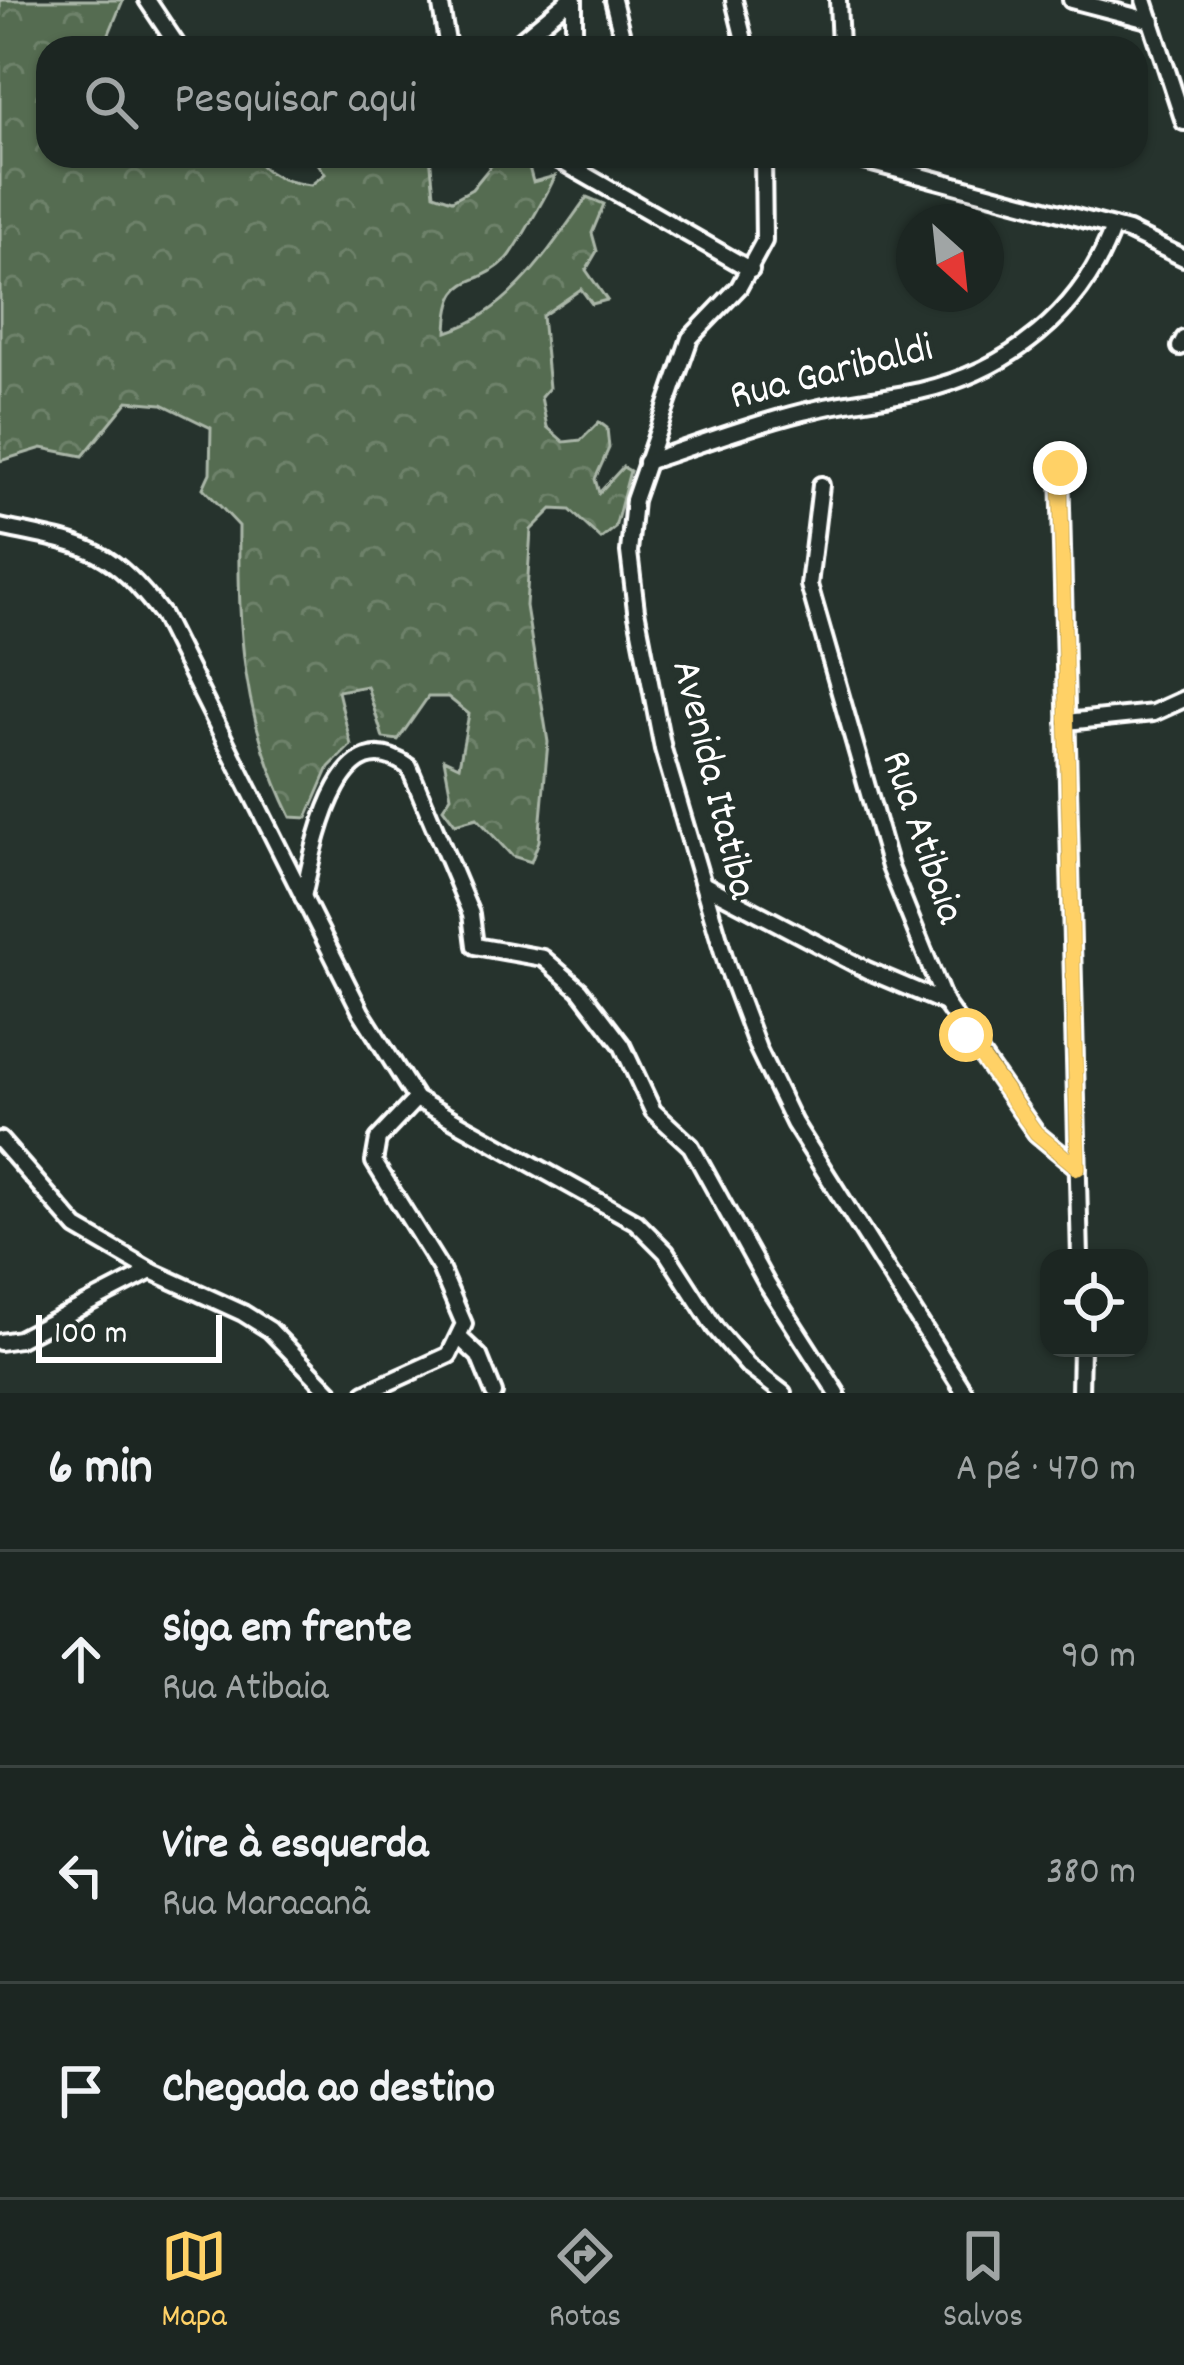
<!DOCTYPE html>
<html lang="pt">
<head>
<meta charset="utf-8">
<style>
	body { margin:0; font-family:Dekko,sans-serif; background:#29322f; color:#f1f3f6 }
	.controls { position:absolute; right:36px; bottom:36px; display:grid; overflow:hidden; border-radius:24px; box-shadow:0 3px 9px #0004 }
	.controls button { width:108px; height:108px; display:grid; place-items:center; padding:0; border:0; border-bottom:3px solid #3a4340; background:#1c2622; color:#f1f3f6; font:60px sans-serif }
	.compass { position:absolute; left:896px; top:204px; width:108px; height:108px; border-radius:50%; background:#1c2622; box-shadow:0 3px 9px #0004; rotate:153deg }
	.scale { position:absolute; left:36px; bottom:30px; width:186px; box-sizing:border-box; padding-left:12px; border:6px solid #fff; border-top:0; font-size:33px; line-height:42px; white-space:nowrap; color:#fff; -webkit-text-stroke:9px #26332d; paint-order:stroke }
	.stop { position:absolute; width:36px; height:36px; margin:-27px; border:9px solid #ffd166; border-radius:50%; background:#fff }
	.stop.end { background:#ffd166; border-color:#fff; box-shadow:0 3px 12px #0008 }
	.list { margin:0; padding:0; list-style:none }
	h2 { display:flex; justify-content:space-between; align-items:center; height:156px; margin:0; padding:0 48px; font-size:51px }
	h2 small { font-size:39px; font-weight:400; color:#a0a5a5 }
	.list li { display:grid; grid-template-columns:78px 1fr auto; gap:36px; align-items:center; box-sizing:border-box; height:216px; padding:0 48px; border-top:3px solid #3a4340 }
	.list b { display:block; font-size:45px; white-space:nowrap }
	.list p { margin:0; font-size:39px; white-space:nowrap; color:#a0a5a5 }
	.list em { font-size:39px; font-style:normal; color:#a0a5a5 }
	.icon { flex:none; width:66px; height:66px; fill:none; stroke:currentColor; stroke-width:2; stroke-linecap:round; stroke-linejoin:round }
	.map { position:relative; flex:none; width:1184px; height:1393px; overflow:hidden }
	.search { position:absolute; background:#1c2622; box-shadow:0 3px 9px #0004; left:36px; right:36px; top:36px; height:132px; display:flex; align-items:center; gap:30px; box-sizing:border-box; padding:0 42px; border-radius:36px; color:#a0a5a5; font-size:45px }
	.sheet { height:804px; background:#1c2622 }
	nav { display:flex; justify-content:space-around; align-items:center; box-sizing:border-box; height:168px; border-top:3px solid #3a4340; background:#1c2622; font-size:33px; color:#a0a5a5 }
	nav a { display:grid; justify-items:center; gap:6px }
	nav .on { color:#ffd166 }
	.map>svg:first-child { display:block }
</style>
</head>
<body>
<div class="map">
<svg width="1184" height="1393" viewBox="0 0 1184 1393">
	<defs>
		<pattern id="forest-crowns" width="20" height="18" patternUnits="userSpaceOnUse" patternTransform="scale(3)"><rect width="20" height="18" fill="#556c51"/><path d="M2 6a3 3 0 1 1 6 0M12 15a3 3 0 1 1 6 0" fill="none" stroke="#6e826b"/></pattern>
	</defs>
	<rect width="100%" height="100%" fill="#26332d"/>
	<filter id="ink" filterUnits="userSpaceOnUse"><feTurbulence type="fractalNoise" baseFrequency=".00833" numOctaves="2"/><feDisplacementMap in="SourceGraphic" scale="24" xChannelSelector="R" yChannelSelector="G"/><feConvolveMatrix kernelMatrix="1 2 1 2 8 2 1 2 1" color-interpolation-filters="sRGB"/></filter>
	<g filter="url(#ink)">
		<!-- forest -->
		<path fill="url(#forest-crowns)" stroke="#aab6a8" stroke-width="3" d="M0,0h123l-20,48h-55v108h206c11,20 35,27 57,29l14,-11 -12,-18h117l4,38 18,6 20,-11 27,-33h27l7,26 22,-6c-5,13 -40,75 -48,83 -34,33 -58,9 -60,73 64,-20 103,-84 140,-135l17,7 -12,29 5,18 -11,19 21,30 -15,4 -11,-15 -39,27 7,72 -8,9 6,30 17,15 17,-2 18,-18 8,6 2,20 -14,31 4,14 24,-26 7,4 -15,57 -14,11 -31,-29 -18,-1 -21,21 -5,76 22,136 -9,99 -8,21 -19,-6 -35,-38 -22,6 -12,-16 8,-12 -7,-37 15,7 10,-52 -21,-17h-20l-30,43 -15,-2 -16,-52 -29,5 13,54 -22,22 -22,51 -16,-1c-49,-100 -53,-182 -52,-291l-36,-38 7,-15 1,-45 -49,-24 -34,-3 -45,55 -41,-8 -42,13z"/>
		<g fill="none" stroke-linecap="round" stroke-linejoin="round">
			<defs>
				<g id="minor">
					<polyline points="147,0 179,48"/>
					<polyline points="440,0 448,48"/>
					<polyline points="574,0 574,48"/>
					<polyline points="613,0 625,48"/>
					<polyline points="734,0 746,48"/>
					<polyline points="838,0 840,48"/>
					<polyline points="1071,0 1152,21"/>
					<polyline points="1144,0 1184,122"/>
					<polyline points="511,48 569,0"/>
					<polyline points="552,156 751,270"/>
					<polyline points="763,156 764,241 739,287 690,338 634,500 629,552 636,610 663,749 727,966 758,1049 794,1123 965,1393"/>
					<polyline points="846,156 1128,231 1184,258"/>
					<polyline points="1180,347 1184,339"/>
					<path d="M646,462c52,-17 104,-37 157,-50 38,-10 78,-13 117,-21 88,-20 163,-79 193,-164"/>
					<polyline points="1060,468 1080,1258"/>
					<polyline points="821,485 809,585 890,867 945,1003 1036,1133 1078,1168"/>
					<path d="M0,527c84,18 108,17 162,88l199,397 55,87 220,123 30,30 49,76 33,38 35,27"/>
					<polyline points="1066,722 1153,713 1184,699"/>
					<polyline points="703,884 867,970 945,1003"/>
					<path d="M303,897c10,-42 32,-184 106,-130l62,147 4,32 68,12 37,32 42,55 31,66 38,35 76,138 70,109"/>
					<polyline points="0,1140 77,1228 151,1271 243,1313 270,1330 331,1393"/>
					<polyline points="461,1339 479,1356 494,1393"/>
					<polyline points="0,1342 19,1339 151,1271"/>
					<polyline points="365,1393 449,1355 464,1324 440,1268 374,1162 378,1139 416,1099"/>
					<polyline points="1080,1393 1081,1348"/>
				</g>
			</defs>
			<!-- minor casing -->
			<use href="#minor" stroke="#fff" stroke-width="22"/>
			<!-- minor -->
			<use href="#minor" stroke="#26332d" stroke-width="14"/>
		</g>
	</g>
	<g fill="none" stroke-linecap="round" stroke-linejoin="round" filter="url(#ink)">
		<!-- route -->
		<polyline stroke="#ffd166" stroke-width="15" points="966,1035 1036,1133 1078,1168 1060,468"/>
	</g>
	<g text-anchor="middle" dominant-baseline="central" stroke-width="9" stroke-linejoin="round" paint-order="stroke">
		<!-- street labels -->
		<g font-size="42" fill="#fff" stroke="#26332d">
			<text transform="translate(832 375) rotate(-14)">Rua Garibaldi</text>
			<text transform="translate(711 780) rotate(76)">Avenida Itatiba</text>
			<text transform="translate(920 838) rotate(71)">Rua Atibaia</text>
		</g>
	</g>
</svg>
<div class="controls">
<button><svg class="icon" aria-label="locate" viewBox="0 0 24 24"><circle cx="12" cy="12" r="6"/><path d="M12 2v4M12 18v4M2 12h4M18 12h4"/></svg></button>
</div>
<svg class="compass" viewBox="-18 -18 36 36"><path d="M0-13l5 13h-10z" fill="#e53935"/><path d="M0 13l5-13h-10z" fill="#a0a5a5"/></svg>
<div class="scale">100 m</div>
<div class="stop" style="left:966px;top:1035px"></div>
<div class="stop end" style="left:1060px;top:468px"></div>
<div class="search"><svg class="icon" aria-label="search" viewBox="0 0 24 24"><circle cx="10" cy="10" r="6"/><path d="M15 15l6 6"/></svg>Pesquisar aqui</div>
</div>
<section class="sheet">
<h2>6 min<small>A pé · 470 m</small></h2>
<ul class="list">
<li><svg class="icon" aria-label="ahead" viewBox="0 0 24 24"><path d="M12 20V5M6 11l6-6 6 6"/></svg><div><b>Siga em frente</b><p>Rua Atibaia</p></div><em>90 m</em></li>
<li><svg class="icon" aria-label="left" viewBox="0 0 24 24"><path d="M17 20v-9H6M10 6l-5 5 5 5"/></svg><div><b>Vire à esquerda</b><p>Rua Maracanã</p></div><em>380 m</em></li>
<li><svg class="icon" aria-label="arrive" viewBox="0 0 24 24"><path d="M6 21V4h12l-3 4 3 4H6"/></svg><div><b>Chegada ao destino</b></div></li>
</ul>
</section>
<nav>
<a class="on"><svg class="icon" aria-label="map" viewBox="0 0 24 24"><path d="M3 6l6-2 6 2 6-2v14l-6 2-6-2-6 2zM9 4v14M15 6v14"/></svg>Mapa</a>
<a><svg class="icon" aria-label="directions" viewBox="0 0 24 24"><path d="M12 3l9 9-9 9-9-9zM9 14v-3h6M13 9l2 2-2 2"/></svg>Rotas</a>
<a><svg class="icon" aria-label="saved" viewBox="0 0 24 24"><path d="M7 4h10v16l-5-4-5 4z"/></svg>Salvos</a>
</nav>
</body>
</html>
